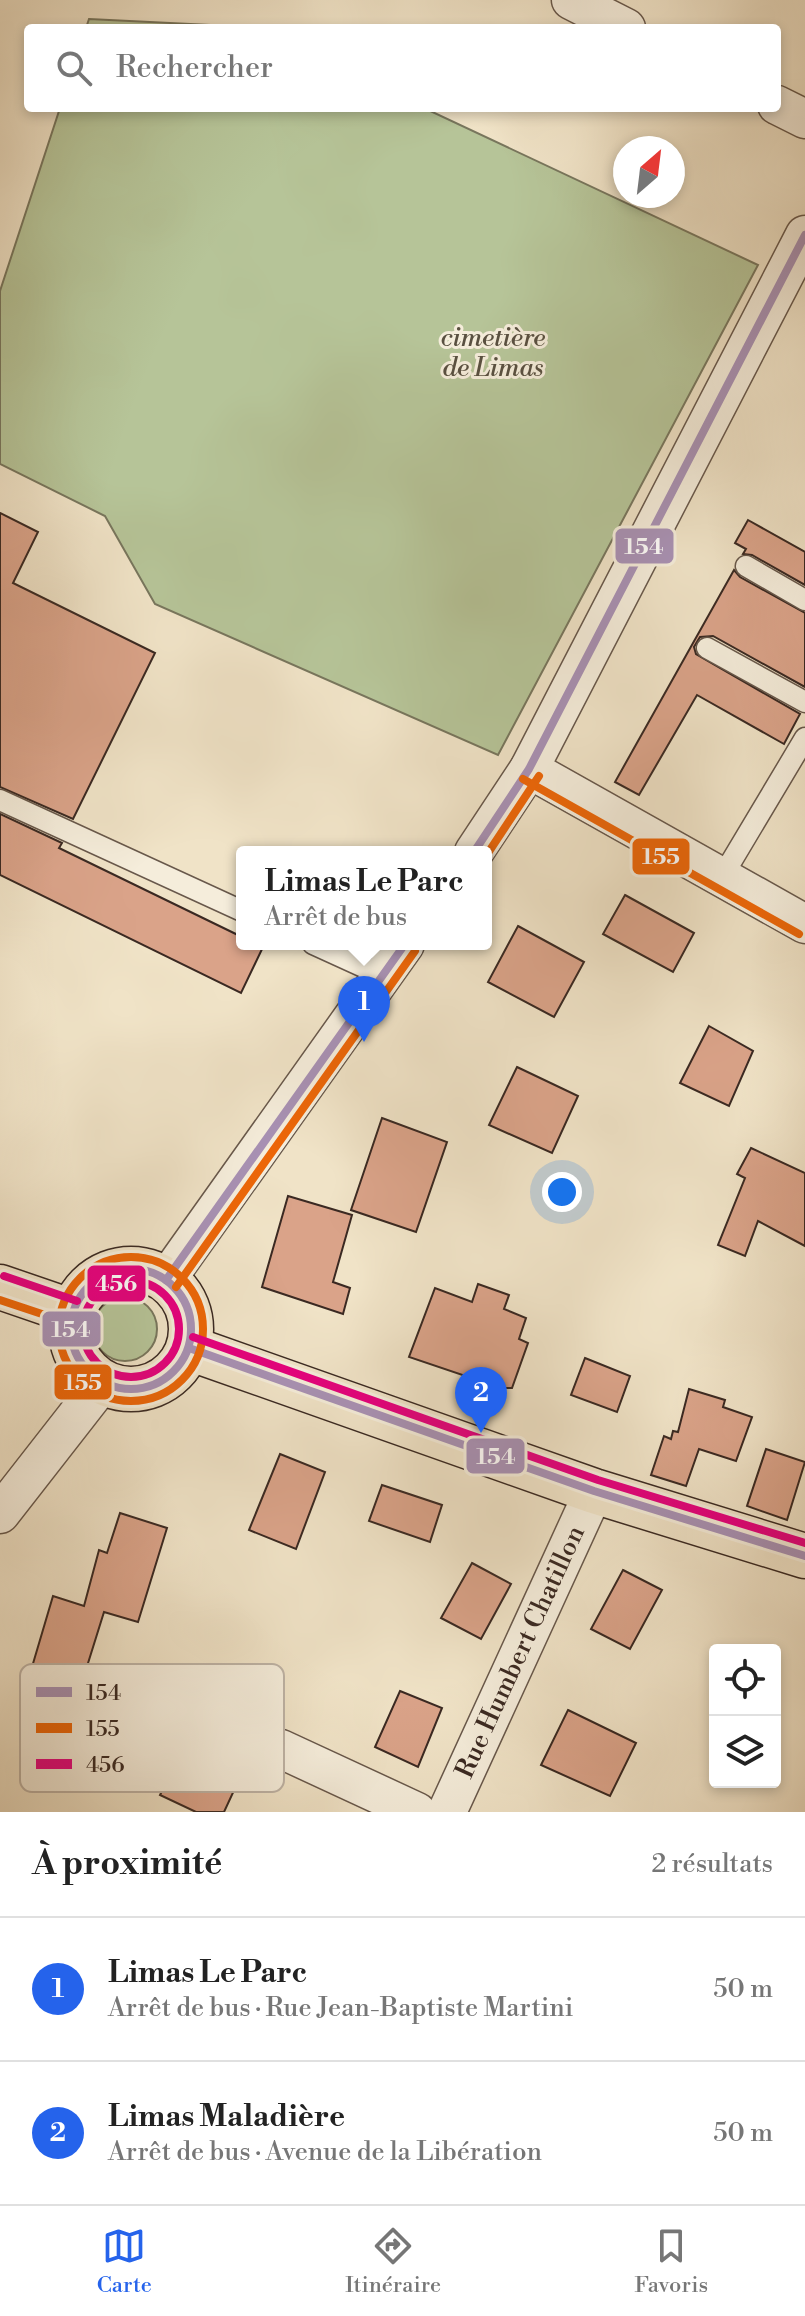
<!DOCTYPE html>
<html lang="fr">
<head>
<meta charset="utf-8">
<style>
	body { margin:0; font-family:"Libre Bodoni",serif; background:#f2f2f2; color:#222 }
	.controls { position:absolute; right:24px; bottom:24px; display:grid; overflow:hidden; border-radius:8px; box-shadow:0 4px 12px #0003 }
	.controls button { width:72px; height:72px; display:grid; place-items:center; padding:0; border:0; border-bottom:2px solid #e0e0e0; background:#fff; color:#222; font:40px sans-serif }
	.compass { position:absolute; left:613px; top:136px; width:72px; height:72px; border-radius:50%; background:#fff; box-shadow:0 4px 12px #0003; rotate:28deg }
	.you { position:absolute; left:562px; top:1192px; width:28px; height:28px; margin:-20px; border:6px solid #fff; border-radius:50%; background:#1a73e8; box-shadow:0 0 0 12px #1a73e833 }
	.badge { display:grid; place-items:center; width:52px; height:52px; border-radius:50%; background:#2563eb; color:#fff; font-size:26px; font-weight:700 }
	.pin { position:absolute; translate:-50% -66px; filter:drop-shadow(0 2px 4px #0008) }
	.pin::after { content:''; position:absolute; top:42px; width:28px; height:24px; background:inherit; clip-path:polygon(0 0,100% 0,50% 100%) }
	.popup { position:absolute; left:236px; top:846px; width:256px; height:104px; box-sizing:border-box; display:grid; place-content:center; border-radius:8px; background:#fff; filter:drop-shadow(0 2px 6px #0005); font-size:26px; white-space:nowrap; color:#767676 }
	.popup b { font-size:30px; color:#222 }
	.popup::after { content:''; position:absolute; left:50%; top:100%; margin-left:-16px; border:16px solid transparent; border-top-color:#fff }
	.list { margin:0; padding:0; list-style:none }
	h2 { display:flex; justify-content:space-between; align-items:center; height:104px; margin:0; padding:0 32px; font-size:34px }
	h2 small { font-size:26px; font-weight:400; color:#767676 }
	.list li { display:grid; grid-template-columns:52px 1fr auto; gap:24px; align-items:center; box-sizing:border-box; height:144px; padding:0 32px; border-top:2px solid #e0e0e0 }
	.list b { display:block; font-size:30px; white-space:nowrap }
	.list p { margin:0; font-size:26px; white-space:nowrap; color:#767676 }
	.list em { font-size:26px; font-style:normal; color:#767676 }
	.icon { flex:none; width:44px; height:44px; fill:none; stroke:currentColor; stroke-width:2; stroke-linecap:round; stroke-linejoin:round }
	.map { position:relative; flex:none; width:805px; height:1812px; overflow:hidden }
	.search { position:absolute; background:#fff; box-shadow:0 4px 12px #0003; left:24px; right:24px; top:24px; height:88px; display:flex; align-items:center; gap:20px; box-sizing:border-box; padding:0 28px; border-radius:8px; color:#767676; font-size:30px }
	.sheet { height:392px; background:#fff }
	nav { display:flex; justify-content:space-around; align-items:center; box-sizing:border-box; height:112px; border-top:2px solid #e0e0e0; background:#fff; font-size:22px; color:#767676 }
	nav a { display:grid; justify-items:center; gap:4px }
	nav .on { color:#2563eb }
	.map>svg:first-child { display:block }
</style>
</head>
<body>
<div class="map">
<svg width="805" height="1812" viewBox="0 0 805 1812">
	<rect width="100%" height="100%" fill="#f0e3c7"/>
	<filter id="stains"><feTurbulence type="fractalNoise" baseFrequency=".0025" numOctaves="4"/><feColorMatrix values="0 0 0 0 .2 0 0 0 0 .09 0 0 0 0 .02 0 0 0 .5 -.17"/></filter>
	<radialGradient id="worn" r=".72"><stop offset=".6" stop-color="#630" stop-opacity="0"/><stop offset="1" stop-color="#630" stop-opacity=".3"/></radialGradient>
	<!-- green -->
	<g fill="#b6c498" stroke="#78765d" stroke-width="2">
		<polygon points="89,19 251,27 253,28 86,28"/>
		<polygon points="60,108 424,108 758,265 498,755 155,604 105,516 0,464 0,291"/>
		<circle cx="125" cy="1329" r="32"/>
	</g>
	<!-- building -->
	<g fill="#daa389" stroke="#3a2922" stroke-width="2">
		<polygon points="0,513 38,532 13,583 155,653 73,819 0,787"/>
		<polygon points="748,520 805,552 805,585 752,555 743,554 746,549 735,543"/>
		<polygon points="734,570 740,577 805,613 805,687 713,636 700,637 694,647 696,654 800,714 784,744 697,695 639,795 615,782"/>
		<polygon points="0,814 62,843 59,848 242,937 242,944 263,947 241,993 0,875"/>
		<polygon points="625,895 694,933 673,972 603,934"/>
		<polygon points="518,926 584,962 554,1017 488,982"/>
		<polygon points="709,1026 753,1051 729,1106 680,1083"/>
		<polygon points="517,1067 578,1096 552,1153 489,1125"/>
		<polygon points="382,1118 447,1142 416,1232 351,1210"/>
		<polygon points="751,1148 805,1173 805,1246 758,1221 745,1256 718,1245 745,1178 737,1174"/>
		<polygon points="288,1196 352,1215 333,1282 350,1288 343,1314 262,1287"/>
		<polygon points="478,1284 509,1295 504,1309 526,1318 519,1339 528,1343 512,1388 501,1388 409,1357 435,1288 472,1302"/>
		<polygon points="585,1358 630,1376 617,1412 571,1395"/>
		<polygon points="689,1389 725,1400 723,1407 752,1417 736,1461 699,1449 686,1486 651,1475 664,1436 671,1439 673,1431 678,1432"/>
		<polygon points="766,1449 805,1462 787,1520 747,1506"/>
		<polygon points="280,1454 325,1472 296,1549 249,1530"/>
		<polygon points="382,1485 442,1505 430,1542 369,1521"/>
		<polygon points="120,1513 167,1528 138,1622 104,1612 74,1708 24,1694 53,1596 84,1606 99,1550 107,1553"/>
		<polygon points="472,1563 511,1584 481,1639 441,1618"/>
		<polygon points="623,1570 662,1590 630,1649 591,1629"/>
		<polygon points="400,1691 442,1708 418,1767 375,1747"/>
		<polygon points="568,1710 636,1743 610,1796 541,1765"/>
		<polygon points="192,1732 226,1748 217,1768 226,1772 224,1777 237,1784 224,1812 196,1812 160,1795"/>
	</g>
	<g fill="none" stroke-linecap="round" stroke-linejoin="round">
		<defs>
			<g id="lane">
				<polyline points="746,566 805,600"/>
				<polyline points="707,648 805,702"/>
				<polyline points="0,800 242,911"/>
				<polyline points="722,877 805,738"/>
				<polyline points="313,944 381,975"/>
			</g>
			<g id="street">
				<polyline points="571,0 626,28"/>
				<polyline points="777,105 805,119"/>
				<polyline points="529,769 805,924"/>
				<polyline points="474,852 529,769 805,235"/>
				<polyline points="166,1280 405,944"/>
				<polyline points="0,1514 103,1382"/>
				<polyline points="281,1749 417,1812"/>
				<path id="s1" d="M447,1812l147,-321"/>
			</g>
			<g id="primary">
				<circle cx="131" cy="1329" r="60"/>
				<polyline points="0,1287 73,1312"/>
				<polyline points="189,1348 594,1491 805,1556"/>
			</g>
		</defs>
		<!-- lane casing -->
		<use href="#lane" stroke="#68584b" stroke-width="23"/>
		<!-- street casing -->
		<use href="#street" stroke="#68584b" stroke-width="41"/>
		<!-- primary casing -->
		<use href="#primary" stroke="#3a2922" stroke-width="47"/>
		<!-- lane -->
		<use href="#lane" stroke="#f5eddb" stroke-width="20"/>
		<!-- street -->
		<use href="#street" stroke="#f5eddb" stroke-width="38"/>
		<!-- primary -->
		<use href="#primary" stroke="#f0e3c7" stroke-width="44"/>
		<defs>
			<g id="bus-1">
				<polyline points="474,852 529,769 805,235"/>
				<circle cx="131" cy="1329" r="60"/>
				<polyline points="166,1280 405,944"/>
				<polyline points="189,1348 594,1491 805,1556"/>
			</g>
			<g id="bus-2">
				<polyline points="523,779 799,934"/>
				<polyline points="486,856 539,776"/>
				<circle cx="131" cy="1329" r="72"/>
				<polyline points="176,1287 415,951"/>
				<polyline points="0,1300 69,1323"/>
			</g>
			<g id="bus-3">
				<polyline points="4,1276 77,1301"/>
				<circle cx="131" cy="1329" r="48"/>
				<polyline points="193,1337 598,1480 805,1543"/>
			</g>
		</defs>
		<!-- bus-1 casing -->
		<use href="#bus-1" stroke="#f5eddb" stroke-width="14"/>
		<!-- bus-2 casing -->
		<use href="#bus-2" stroke="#f5eddb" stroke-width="14"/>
		<!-- bus-3 casing -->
		<use href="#bus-3" stroke="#f5eddb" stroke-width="14"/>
		<!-- bus-1 -->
		<use href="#bus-1" stroke="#a891b4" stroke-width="8"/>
		<!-- bus-2 -->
		<use href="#bus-2" stroke="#ec6608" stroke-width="8"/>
		<!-- bus-3 -->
		<use href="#bus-3" stroke="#e5007d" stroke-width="8"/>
	</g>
	<g text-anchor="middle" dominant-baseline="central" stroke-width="6" stroke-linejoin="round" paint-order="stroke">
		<!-- park labels -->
		<g font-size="26" font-style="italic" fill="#595040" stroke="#f5eddb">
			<text x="493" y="338">cimetière<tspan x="493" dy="30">de Limas</tspan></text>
		</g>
		<!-- street labels -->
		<g font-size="26" fill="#3a2922" stroke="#f5eddb">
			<text stroke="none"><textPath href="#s1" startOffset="176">Rue Humbert Chatillon</textPath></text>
		</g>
	</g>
	<!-- legend -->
	<rect x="20" y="1664" width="264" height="128" rx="12" fill="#f5eddb" stroke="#bdb2a4" stroke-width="2"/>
	<rect x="36" y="1687" width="36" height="10" fill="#a891b4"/>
	<rect x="36" y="1723" width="36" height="10" fill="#ec6608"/>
	<rect x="36" y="1759" width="36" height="10" fill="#e5007d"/>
	<g font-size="22" fill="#3a2922">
		<text x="86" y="1700">154</text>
		<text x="86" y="1736">155</text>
		<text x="86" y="1772">456</text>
	</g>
	<g stroke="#f5eddb" stroke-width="3">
		<rect x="614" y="527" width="61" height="38" rx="8" fill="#a891b4"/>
		<rect x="631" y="837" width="60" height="39" rx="8" fill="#ec6608"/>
		<rect x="86" y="1264" width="61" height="39" rx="8" fill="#e5007d"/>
		<rect x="41" y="1310" width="61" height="38" rx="8" fill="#a891b4"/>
		<rect x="53" y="1363" width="60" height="38" rx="8" fill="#ec6608"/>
		<rect x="465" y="1437" width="61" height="38" rx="8" fill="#a891b4"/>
	</g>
	<g font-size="22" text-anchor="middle" font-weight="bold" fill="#fff">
		<text x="644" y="554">154</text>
		<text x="661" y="864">155</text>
		<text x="116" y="1291">456</text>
		<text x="71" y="1337">154</text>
		<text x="83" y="1390">155</text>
		<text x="496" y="1464">154</text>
	</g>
	<rect width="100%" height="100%" filter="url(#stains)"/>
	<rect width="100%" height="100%" fill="url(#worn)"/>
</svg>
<div class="controls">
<button><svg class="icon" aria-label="locate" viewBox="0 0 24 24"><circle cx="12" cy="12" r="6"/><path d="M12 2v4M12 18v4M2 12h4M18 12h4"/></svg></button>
<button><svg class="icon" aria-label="layers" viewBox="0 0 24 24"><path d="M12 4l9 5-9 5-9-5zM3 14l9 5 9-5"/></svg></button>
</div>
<svg class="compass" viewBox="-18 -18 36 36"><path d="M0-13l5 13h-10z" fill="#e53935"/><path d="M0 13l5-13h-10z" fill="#767676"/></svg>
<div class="you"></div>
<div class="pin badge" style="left:364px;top:1042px">1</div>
<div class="popup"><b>Limas Le Parc</b>Arrêt de bus</div>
<div class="pin badge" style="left:481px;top:1433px">2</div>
<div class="search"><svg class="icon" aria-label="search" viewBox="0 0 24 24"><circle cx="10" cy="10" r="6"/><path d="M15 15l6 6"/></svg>Rechercher</div>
</div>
<section class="sheet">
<h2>À proximité<small>2 résultats</small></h2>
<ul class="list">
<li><span class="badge">1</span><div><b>Limas Le Parc</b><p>Arrêt de bus · Rue Jean-Baptiste Martini</p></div><em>50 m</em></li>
<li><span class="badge">2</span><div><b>Limas Maladière</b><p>Arrêt de bus · Avenue de la Libération</p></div><em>50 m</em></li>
</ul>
</section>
<nav>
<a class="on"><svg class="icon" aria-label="map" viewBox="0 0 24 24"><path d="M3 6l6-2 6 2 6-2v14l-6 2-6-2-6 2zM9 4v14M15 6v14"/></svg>Carte</a>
<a><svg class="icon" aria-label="directions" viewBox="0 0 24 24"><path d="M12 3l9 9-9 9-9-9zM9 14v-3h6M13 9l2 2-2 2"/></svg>Itinéraire</a>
<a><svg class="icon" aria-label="saved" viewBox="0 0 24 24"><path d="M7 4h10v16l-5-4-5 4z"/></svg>Favoris</a>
</nav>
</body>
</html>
